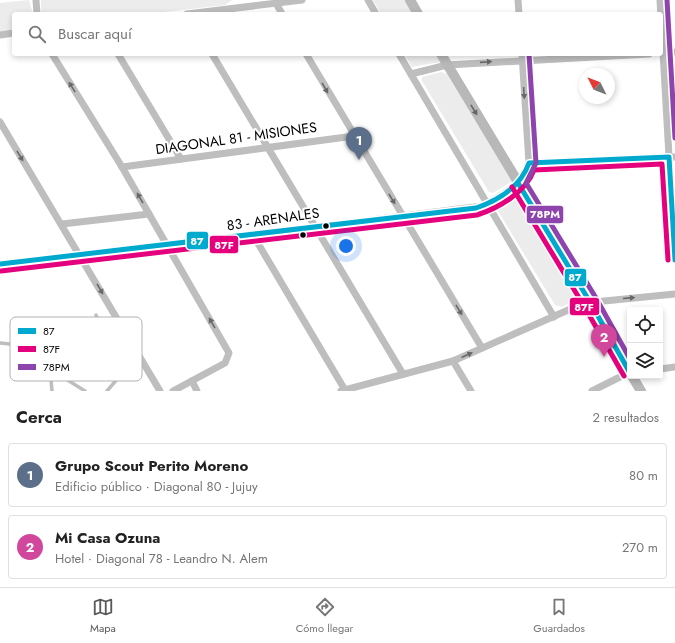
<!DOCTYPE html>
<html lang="es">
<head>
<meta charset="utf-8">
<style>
	body { margin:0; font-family:Jost,sans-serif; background:#f6f6f6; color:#222 }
	.controls { position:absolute; right:12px; bottom:12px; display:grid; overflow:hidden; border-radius:4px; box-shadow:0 2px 6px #0003 }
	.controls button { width:36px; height:36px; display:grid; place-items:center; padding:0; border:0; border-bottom:1px solid #e0e0e0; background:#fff; color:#222; font:20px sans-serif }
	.compass { position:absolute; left:579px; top:68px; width:36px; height:36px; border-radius:50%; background:#fff; box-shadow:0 2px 6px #0003; rotate:312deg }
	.you { position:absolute; left:346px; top:246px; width:14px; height:14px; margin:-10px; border:3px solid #fff; border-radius:50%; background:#1a73e8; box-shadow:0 0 0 6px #1a73e833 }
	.badge { display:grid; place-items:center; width:26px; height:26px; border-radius:50%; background:#595959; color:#fff; font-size:13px; font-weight:700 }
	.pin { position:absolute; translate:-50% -33px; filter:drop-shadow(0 1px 2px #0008) }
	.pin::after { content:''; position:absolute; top:21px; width:14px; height:12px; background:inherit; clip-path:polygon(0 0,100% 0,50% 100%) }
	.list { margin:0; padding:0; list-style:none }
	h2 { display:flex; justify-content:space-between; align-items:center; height:52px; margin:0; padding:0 16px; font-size:17px }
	h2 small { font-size:13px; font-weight:400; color:#767676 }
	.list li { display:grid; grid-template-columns:26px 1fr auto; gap:12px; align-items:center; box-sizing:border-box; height:64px; margin:0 8px 8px; padding:0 8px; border:1px solid #e0e0e0; border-radius:4px }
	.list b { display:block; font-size:15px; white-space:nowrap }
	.list p { margin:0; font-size:13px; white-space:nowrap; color:#767676 }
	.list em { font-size:13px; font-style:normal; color:#767676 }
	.icon { flex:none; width:22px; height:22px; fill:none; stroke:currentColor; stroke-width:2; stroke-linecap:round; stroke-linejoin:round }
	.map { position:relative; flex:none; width:675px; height:391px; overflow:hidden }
	.search { position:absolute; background:#fff; box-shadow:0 2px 6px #0003; left:12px; right:12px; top:12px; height:44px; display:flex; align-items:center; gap:10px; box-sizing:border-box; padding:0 14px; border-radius:4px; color:#767676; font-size:15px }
	.sheet { height:196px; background:#fff }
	nav { display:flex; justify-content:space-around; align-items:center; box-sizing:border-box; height:56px; border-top:1px solid #e0e0e0; background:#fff; font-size:11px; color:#767676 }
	nav a { display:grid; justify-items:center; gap:2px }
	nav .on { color:#595959 }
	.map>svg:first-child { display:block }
</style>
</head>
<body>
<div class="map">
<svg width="675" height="391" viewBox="0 0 675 391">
	<rect width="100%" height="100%" fill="#fff"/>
	<!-- green -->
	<g fill="#ececec">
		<polygon points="29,0 33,14 14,14 14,31 0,32 0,3"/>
		<polygon points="41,0 232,0 225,5 147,14 41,14"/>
		<polygon points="373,0 405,0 413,14 381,14"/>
		<polygon points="404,54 436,54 440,62 412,67"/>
		<polygon points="441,72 447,74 510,179 511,182 493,193 489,192 422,81 422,77"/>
		<polygon points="513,190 518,191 581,297 562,307 555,305 495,206 496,201"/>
	</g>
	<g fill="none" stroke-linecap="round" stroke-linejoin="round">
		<!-- lane -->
		<g stroke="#bebebe" stroke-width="3.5">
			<polyline points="96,315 117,366 119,377 107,391"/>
			<polyline points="0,343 10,344 85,391"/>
			<polyline points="52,391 51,380 54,373"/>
		</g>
		<!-- street -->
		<g stroke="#bebebe" stroke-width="7">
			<polyline points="36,0 37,14"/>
			<polyline points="368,0 376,14"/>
			<polyline points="518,0 519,14"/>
			<polyline points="660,0 675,260"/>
			<polyline points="276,3 282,14"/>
			<polyline points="187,14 302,0"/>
			<polyline points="0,35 14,33"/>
			<polyline points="661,53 675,52"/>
			<polyline points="52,54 122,167 229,353 225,363 173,391"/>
			<polyline points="118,54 181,159"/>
			<polyline points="212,54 403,374"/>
			<polyline points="306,54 482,348"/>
			<polyline points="399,54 554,317"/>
			<polyline points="411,74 447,65 649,54"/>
			<polyline points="0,122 160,391"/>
			<polyline points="529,163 675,157"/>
			<polyline points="122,167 354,136"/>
			<polyline points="62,224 149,214"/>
			<polyline points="253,235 345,390"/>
			<path d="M0,264l168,-18 314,-40c20,-10 40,-22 47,-43l-7,-109"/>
			<polyline points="453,361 471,391"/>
			<polyline points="660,369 675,367"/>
			<polyline points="192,381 197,391"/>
			<polyline points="341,391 453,361 584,303 675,294"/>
			<polyline points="592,391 630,372"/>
		</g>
		<!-- secondary -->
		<g stroke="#b8b8b8" stroke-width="10">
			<polyline points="410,0 418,14"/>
			<polyline points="441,54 590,302 630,373"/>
			<polyline points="632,376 641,391"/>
		</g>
		<defs>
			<g id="bus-1">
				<polyline points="518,183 590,302 630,373"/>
				<path d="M0,264l476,-56c23,-8 45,-22 53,-45l140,-6 6,103"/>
			</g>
			<g id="bus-2">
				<polyline points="512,187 584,306 624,376"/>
				<path d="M1,271l476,-56c22,-7 49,-23 57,-45l128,-6 6,96"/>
			</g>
			<g id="bus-3">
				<polyline points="667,0 675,138"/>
				<polyline points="529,54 536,163 526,183 596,298 630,359"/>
			</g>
		</defs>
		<!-- bus-1 casing -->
		<use href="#bus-1" stroke="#fff" stroke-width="8"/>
		<!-- bus-2 casing -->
		<use href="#bus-2" stroke="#fff" stroke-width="8"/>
		<!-- bus-3 casing -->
		<use href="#bus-3" stroke="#fff" stroke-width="8"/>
		<!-- bus-1 -->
		<use href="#bus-1" stroke="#00a9ce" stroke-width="5"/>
		<!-- bus-2 -->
		<use href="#bus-2" stroke="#e5007d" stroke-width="5"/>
		<!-- bus-3 -->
		<use href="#bus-3" stroke="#8e44ad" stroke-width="5"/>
	</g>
	<!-- one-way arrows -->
	<defs><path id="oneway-solid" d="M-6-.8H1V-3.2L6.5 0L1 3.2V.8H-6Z"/></defs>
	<g fill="#686868">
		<use href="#oneway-solid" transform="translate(486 62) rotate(-4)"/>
		<use href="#oneway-solid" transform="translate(72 87) rotate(-122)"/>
		<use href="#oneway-solid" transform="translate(325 88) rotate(60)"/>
		<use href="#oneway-solid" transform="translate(524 93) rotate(86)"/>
		<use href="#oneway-solid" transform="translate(20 156) rotate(59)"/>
		<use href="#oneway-solid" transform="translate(140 198) rotate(-120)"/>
		<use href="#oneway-solid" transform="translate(392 199) rotate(58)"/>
		<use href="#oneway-solid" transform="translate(100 289) rotate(60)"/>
		<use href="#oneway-solid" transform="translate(629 298) rotate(-5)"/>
		<use href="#oneway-solid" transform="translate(459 310) rotate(59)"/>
		<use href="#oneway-solid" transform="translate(212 323) rotate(-120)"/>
		<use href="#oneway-solid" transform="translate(467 355) rotate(-24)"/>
	</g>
	<use fill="#656565" href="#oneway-solid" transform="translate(474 110) rotate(59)"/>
	<!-- markers -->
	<g fill="#000" stroke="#fff" stroke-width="1.5">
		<circle cx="326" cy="226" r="3.5"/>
		<circle cx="303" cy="235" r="3.5"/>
	</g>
	<g text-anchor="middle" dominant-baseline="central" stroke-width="4" stroke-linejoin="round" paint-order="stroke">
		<!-- street labels -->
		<g font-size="14" fill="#000" stroke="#fff">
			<text transform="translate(236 138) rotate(-8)">DIAGONAL 81 - MISIONES</text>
			<text transform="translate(273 219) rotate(-8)">83 - ARENALES</text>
		</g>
	</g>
	<!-- legend -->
	<rect x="10" y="317" width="132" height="64" rx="6" fill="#fff" stroke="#b2b2b2" stroke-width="1"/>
	<rect x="18" y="328" width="18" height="6" fill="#00a9ce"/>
	<rect x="18" y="346" width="18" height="6" fill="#e5007d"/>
	<rect x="18" y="364" width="18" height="6" fill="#8e44ad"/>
	<g font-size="11" fill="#000">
		<text x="43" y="335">87</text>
		<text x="43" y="353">87F</text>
		<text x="43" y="371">78PM</text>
	</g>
	<g stroke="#fff" stroke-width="1.5">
		<rect x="526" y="205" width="38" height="19" rx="4" fill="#8e44ad"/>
		<rect x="186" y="231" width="23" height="19" rx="4" fill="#00a9ce"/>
		<rect x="209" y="235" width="30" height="19" rx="4" fill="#e5007d"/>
		<rect x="564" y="268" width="23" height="19" rx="4" fill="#00a9ce"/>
		<rect x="569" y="297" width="31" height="19" rx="4" fill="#e5007d"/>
	</g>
	<g font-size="11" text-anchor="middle" font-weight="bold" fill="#fff">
		<text x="545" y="218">78PM</text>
		<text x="197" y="245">87</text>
		<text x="224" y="249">87F</text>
		<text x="575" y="281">87</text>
		<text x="584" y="311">87F</text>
	</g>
</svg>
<div class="controls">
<button><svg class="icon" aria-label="locate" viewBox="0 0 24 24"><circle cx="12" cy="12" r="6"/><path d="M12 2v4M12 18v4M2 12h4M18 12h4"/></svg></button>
<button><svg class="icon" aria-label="layers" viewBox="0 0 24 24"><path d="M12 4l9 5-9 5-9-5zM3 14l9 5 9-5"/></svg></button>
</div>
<svg class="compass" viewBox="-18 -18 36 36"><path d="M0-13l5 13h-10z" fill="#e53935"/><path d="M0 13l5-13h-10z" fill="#767676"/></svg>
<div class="you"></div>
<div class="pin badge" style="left:359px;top:160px;background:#5c6f8a">1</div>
<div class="pin badge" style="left:604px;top:357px;background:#d1479c">2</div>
<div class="search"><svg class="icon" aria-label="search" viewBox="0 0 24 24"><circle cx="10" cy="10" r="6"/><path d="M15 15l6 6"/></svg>Buscar aquí</div>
</div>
<section class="sheet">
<h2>Cerca<small>2 resultados</small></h2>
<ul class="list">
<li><span class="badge" style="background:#5c6f8a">1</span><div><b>Grupo Scout Perito Moreno</b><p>Edificio público · Diagonal 80 - Jujuy</p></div><em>80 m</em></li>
<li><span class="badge" style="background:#d1479c">2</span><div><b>Mi Casa Ozuna</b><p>Hotel · Diagonal 78 - Leandro N. Alem</p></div><em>270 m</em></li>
</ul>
</section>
<nav>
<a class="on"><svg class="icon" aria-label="map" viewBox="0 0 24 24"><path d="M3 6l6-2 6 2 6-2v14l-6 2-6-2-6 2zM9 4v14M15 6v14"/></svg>Mapa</a>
<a><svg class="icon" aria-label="directions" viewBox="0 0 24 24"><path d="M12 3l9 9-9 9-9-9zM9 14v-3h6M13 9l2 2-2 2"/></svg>Cómo llegar</a>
<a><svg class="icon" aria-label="saved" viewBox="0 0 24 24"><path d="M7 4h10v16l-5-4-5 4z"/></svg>Guardados</a>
</nav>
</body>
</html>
